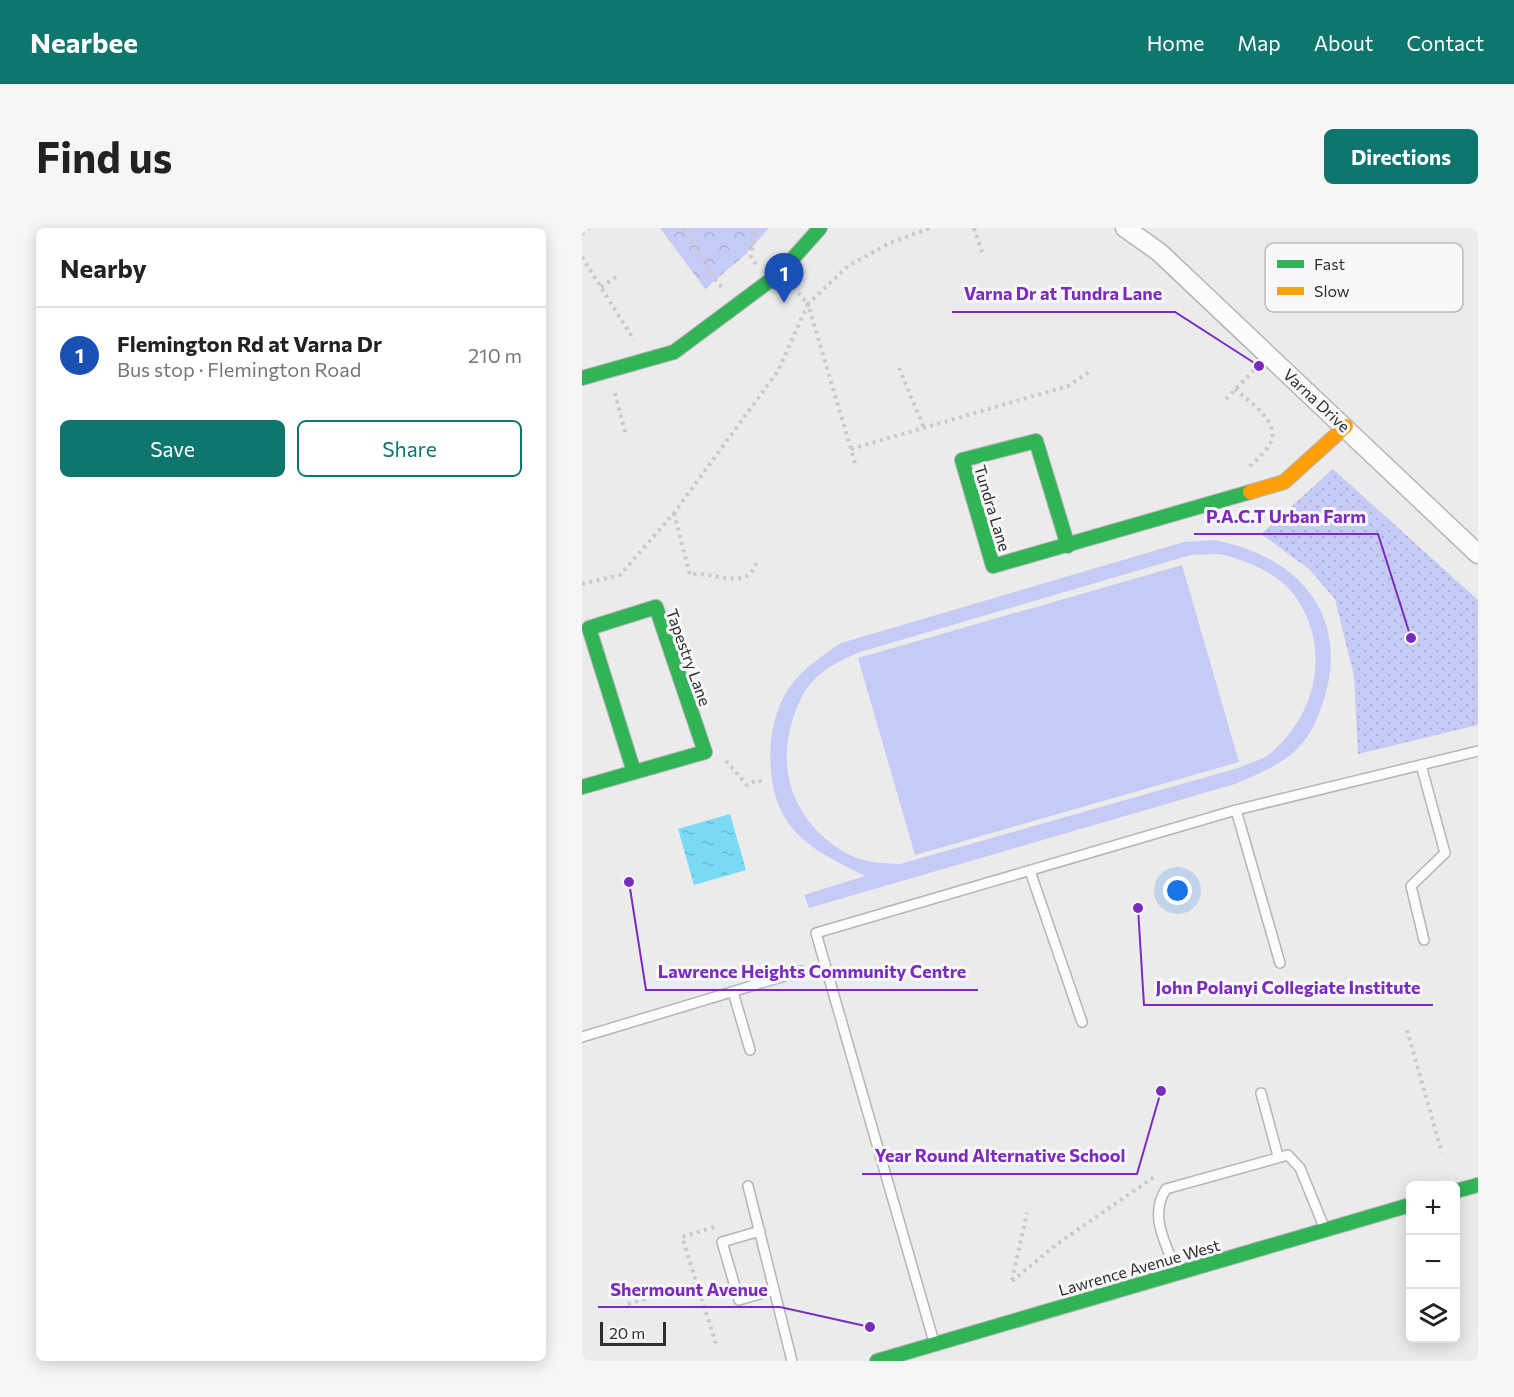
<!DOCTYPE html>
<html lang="en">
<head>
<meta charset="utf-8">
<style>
	body { margin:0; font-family:Commissioner,sans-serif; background:#f6f6f6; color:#222 }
	.controls { position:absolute; right:18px; bottom:18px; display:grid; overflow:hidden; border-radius:9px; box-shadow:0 3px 15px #0003 }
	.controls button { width:54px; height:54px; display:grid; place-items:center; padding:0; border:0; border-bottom:2px solid #e0e0e0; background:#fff; color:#222; font:30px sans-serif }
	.scale { position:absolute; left:18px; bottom:15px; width:66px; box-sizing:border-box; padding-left:6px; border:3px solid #2e2e2f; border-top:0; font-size:16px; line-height:21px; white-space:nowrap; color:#2e2e2f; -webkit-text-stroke:4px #f8f8fa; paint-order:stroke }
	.you { position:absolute; left:596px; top:663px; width:21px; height:21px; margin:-15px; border:4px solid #fff; border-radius:50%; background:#1a73e8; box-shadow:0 0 0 9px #1a73e833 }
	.badge { display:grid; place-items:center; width:39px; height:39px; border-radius:50%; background:#0f766e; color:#fff; font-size:20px; font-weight:700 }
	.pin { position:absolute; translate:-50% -50px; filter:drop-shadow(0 2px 3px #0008) }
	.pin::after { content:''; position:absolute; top:32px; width:21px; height:18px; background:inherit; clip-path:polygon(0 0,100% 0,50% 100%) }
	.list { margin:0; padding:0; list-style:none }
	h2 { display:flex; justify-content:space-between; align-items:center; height:78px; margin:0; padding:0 24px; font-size:26px }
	h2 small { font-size:20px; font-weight:400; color:#767676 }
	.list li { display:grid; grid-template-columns:39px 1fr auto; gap:18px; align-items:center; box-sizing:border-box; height:96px; padding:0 24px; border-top:2px solid #e0e0e0 }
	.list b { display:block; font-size:22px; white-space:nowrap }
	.list p { margin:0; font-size:20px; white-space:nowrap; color:#767676 }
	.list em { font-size:20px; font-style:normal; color:#767676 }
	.actions { display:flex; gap:12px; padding:18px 24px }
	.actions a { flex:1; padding:14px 0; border:2px solid #0f766e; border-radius:9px; text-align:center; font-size:21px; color:#0f766e }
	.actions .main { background:#0f766e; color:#fff }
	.icon { flex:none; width:33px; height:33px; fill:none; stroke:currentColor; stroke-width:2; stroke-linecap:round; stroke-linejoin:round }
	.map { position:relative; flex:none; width:896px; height:1133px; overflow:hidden; border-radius:9px }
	header { display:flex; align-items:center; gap:36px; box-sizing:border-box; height:84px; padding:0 30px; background:#0f766e; color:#fff }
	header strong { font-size:28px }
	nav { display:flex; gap:33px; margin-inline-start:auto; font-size:21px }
	.intro { display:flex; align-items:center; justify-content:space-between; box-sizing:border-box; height:144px; padding:0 36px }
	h1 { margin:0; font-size:42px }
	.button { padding:15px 27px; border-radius:9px; background:#0f766e; color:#fff; font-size:21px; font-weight:700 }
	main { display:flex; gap:36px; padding:0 36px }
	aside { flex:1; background:#fff; border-radius:9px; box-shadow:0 3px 15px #0003 }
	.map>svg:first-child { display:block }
</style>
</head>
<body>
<header>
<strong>Nearbee</strong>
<nav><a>Home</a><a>Map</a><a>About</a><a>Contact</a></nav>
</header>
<div class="intro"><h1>Find us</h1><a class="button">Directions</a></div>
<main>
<aside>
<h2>Nearby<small></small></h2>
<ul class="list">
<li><span class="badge" style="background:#1a4fb4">1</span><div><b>Flemington Rd at Varna Dr</b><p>Bus stop · Flemington Road</p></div><em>210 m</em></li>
</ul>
<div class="actions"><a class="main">Save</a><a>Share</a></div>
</aside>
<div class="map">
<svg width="896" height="1133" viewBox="0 0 896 1133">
	<defs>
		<pattern id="park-crowns" width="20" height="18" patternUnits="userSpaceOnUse" patternTransform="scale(1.5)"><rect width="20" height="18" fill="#c6cbf6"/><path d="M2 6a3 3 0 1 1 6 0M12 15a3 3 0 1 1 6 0" fill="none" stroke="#aaafd3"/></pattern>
		<pattern id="garden-dots" width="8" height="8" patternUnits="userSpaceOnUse" patternTransform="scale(1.5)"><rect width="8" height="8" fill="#c6cbf6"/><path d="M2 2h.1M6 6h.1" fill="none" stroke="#aaafd3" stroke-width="1.8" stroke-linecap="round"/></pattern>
		<pattern id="water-ripples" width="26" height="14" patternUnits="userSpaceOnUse" patternTransform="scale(1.5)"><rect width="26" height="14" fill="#7adaf5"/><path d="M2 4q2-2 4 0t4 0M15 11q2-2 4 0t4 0" fill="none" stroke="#6abbd2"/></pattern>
	</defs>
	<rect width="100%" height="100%" fill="#ebebec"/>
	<!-- park -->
	<polygon fill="url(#park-crowns)" points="78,0 187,0 164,26 123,61"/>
	<!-- garden -->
	<polygon fill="url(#garden-dots)" points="751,241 896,372 896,497 776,526 772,448 753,371 727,341 679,306"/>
	<!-- pitch -->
	<g fill="#c6cbf6" fill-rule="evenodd">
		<path d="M631,312c82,14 138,73 111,159 -6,19 -13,37 -28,51 -17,16 -40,25 -61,34l-426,124 -5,-13 61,-19c-28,-15 -51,-23 -73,-48 -29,-34 -28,-104 -3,-140 13,-19 34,-33 52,-45l343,-101zM637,326c28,6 62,20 78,45 35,52 18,119 -29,156 -9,6 -21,9 -30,13l-338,96c-17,-1 -35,-1 -50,-9 -49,-25 -74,-76 -59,-129 4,-16 11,-34 22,-45 13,-14 30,-22 47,-29l331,-97z"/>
		<polygon points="600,337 657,534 333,627 276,430"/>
	</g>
	<!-- water -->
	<polygon fill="url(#water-ripples)" points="148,586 164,642 112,657 96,601"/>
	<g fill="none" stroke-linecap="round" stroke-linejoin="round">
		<defs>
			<g id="lane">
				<polyline points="839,537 863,625 829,658 842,712"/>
				<polyline points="654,582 698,735"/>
				<polyline points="448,643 500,794"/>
				<polyline points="151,764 168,822"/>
				<polyline points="0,809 219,743"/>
				<polyline points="679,865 696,928"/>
				<polyline points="166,958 210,1133"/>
				<polyline points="178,1003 140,1014 157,1072 192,1062"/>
				<path d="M595,1045c-10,-27 -29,-57 -11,-84l122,-34 12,13 24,59"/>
				<polyline points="352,1114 234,705 654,582 896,523"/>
			</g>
			<polyline id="street" points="543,0 577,24 896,326"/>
			<g id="fast">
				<polyline points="0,150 92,124 198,45 238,0"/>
				<polyline points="486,318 454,213 380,232 411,338 668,264"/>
				<polyline points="0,559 123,524 74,379 7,400 52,544"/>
				<polyline points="874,963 896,957"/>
				<polyline points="295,1133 828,977"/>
			</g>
			<polyline id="slow" points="668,264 702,254 764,198"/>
		</defs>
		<!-- lane casing -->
		<use href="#lane" stroke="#b5b5b6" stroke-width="12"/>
		<!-- street casing -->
		<use href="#street" stroke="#b5b5b6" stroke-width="21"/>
		<!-- fast casing -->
		<use href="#fast" stroke="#b5b5b6" stroke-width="16"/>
		<!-- slow casing -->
		<use href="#slow" stroke="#b5b5b6" stroke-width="16"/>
		<!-- path -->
		<g stroke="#c9c9ca" stroke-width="4" stroke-dasharray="3 4.5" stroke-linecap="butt">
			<polyline points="101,0 136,56 141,60"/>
			<polyline points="392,0 401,27"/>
			<polyline points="0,6 7,1"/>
			<polyline points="0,29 52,112"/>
			<polyline points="174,36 169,29 174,0"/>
			<polyline points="19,59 37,47"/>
			<polyline points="317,140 342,200"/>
			<path d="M653,161c13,12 45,32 36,53 -4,9 -15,18 -22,25"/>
			<polyline points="33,165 44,208"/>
			<polyline points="644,171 674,140"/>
			<polyline points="269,221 486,158 510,142"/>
			<polyline points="273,235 226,76 266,38 308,15 348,0"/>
			<path d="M92,285l16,62c20,-6 59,20 67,-15"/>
			<polyline points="0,356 38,347 92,285 196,143 226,76 214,62"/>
			<polyline points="144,533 165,557 175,552 184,555"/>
			<polyline points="825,802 860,925"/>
			<polyline points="132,999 100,1009 135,1119"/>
			<polyline points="430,1052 445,985"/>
			<polyline points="430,1053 475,1016 572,949"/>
			<polyline points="46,1076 115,1056"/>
		</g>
		<!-- lane -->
		<use href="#lane" stroke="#fcfcfc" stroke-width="9"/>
		<!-- street -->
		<use href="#street" stroke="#fcfcfc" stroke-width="18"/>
		<!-- fast -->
		<use href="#fast" stroke="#30b455" stroke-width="14"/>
		<!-- slow -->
		<use href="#slow" stroke="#ff9f0a" stroke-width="14"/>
	</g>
	<g text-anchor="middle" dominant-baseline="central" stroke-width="6" stroke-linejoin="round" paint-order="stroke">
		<!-- street labels -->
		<g font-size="16" fill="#2e2e2f" stroke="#f8f8fa">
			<text transform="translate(735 172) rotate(43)">Varna Drive</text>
			<text transform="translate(411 280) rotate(73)">Tundra Lane</text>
			<text transform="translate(107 429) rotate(70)">Tapestry Lane</text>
			<text transform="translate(557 1039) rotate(-16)">Lawrence Avenue West</text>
		</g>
	</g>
	<!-- legend -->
	<rect x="683" y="15" width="198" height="69" rx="9" fill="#f8f8fa" stroke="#bbbbbd" stroke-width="1.5"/>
	<rect x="695" y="32" width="27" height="8" fill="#30b455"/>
	<rect x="695" y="59" width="27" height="8" fill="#ff9f0a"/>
	<g font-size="16" fill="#2e2e2f">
		<text x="732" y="42">Fast</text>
		<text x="732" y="69">Slow</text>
	</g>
	<!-- callouts -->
	<path fill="none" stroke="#7b2cbf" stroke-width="2" d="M677 138L593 84H370M829 410L796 306H612M47 654L64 762H396M556 680L562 777H851M579 863L555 946H280M288 1099L198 1079H16"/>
	<g fill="#7b2cbf" stroke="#f8f8fa" stroke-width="2">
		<circle cx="677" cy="138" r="6"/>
		<circle cx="829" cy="410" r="6"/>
		<circle cx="47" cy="654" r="6"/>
		<circle cx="556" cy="680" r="6"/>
		<circle cx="579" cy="863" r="6"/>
		<circle cx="288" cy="1099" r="6"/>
	</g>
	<g font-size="18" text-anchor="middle" font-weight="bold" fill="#7b2cbf" stroke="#f8f8fa" stroke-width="6" stroke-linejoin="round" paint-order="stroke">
		<text x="481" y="72">Varna Dr at Tundra Lane</text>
		<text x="704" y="295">P.A.C.T Urban Farm</text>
		<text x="230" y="750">Lawrence Heights Community Centre</text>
		<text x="706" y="766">John Polanyi Collegiate Institute</text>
		<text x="418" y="934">Year Round Alternative School</text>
		<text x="107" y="1068">Shermount Avenue</text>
	</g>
</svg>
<div class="controls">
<button>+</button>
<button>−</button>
<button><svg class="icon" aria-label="layers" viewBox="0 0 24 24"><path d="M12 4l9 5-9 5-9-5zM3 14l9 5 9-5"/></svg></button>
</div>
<div class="scale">20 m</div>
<div class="you"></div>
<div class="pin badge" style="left:202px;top:75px;background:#1a4fb4">1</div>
</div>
</main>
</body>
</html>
